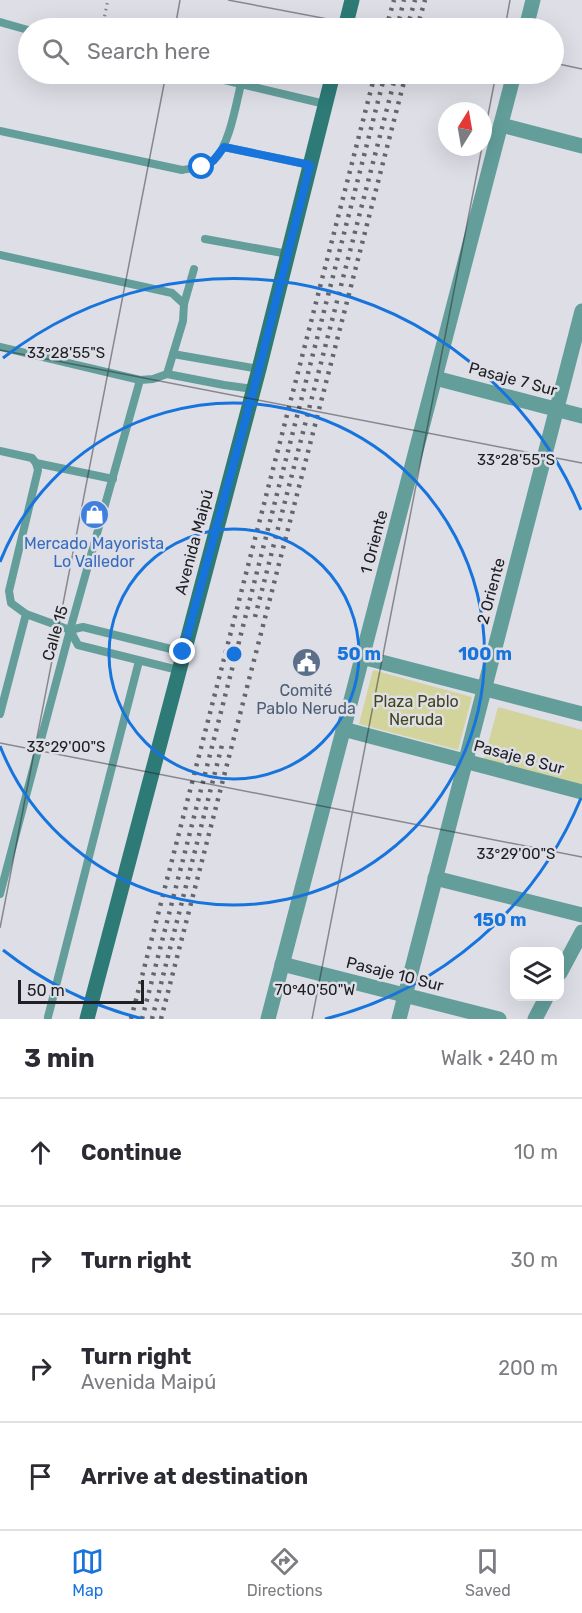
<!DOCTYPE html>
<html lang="en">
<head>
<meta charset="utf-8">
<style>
	body { margin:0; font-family:Rubik,sans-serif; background:#f2f2f3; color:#2b2b33 }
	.controls { position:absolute; right:18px; bottom:18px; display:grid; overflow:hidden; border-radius:12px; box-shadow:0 6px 24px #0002 }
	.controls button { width:54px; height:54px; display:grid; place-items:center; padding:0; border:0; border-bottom:2px solid #e1e1e2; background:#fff; color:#2b2b33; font:30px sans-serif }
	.compass { position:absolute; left:438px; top:102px; width:54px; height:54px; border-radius:50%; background:#fff; box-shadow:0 6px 24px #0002; rotate:11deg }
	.scale { position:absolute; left:18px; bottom:15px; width:126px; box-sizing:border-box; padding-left:6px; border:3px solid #202023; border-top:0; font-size:16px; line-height:21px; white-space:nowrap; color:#202023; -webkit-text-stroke:4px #dddee6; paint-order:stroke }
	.stop { position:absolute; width:18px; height:18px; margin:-14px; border:4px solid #1774dd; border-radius:50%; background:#fff }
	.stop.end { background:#1774dd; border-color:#fff; box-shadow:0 2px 6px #0008 }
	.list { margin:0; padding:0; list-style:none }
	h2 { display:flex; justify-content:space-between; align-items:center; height:78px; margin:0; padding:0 24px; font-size:26px }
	h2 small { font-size:20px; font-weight:400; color:#7c7c81 }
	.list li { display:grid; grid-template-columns:39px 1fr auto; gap:18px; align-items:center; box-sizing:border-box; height:108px; padding:0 24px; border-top:2px solid #e1e1e2 }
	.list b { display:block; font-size:22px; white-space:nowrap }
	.list p { margin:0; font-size:20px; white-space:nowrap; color:#7c7c81 }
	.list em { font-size:20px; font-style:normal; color:#7c7c81 }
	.icon { flex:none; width:33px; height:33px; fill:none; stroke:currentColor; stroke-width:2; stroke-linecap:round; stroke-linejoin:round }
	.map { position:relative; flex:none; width:582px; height:1019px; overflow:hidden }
	.search { position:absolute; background:#fff; box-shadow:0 6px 24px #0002; left:18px; right:18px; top:18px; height:66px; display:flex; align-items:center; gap:15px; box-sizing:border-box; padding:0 21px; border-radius:33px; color:#7c7c81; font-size:22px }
	.sheet { height:510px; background:#fff }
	nav { display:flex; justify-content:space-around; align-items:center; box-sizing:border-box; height:84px; border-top:2px solid #e1e1e2; background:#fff; font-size:16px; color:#7c7c81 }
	nav a { display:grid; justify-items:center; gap:3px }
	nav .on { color:#1774dd }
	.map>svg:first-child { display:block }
</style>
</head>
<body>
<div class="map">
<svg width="582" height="1019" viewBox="0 0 582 1019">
	<rect width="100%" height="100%" fill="#dddee6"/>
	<!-- green -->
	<g fill="#d2d49c">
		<polygon points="373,670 472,697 458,750 359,724"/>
		<polygon points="498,707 582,730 582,785 484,759"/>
	</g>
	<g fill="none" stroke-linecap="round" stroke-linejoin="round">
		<!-- path -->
		<polyline stroke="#818287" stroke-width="3" stroke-dasharray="1.5 4.5" stroke-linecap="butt" points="102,28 108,0"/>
		<!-- service -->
		<g stroke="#639e9b" stroke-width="8">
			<polyline points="0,22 28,30"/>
			<polyline points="199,74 325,104"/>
			<path d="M0,131l182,39c10,-2 23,-2 32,-10 15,-13 22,-56 27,-76"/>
			<polyline points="224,147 310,165"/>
			<polyline points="205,239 288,254"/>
			<polyline points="0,255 172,293 184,304 183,321 167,374"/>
			<polyline points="184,304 194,269"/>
			<polyline points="0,347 140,380 153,379 167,374 224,385 253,389"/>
			<polyline points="173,354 259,369"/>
			<polyline points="0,451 32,458 36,463 113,479"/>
			<polyline points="26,614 70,630 83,627 183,652"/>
			<polyline points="70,630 78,645 178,670"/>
			<polyline points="0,714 26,614 11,603 9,591 38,470 36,463"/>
			<polyline points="0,894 70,630 140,380"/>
			<polyline points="48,1017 139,661"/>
		</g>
		<!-- minor -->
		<g stroke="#639e9b" stroke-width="15">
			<polyline points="526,28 533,0"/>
			<polyline points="501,125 582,146"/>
			<polyline points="435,378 582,416"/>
			<polyline points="362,657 582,714"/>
			<polyline points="343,729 582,792"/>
			<polyline points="435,878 582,915"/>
			<polyline points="282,964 499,1019"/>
			<polyline points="560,973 582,932"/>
			<polyline points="268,1019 514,74"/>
			<polyline points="399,1019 582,311"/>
			<polyline points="535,1019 547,996"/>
		</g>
		<!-- secondary -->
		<g stroke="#2d7a77" stroke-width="15">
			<polyline points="345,28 352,0"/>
			<polyline points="87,1019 259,369 333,74"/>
		</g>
		<!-- rail -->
		<g stroke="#65666b" stroke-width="4.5" stroke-dasharray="3 6" stroke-linecap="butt">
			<polyline points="386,28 394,0"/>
			<polyline points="397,28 404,0"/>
			<polyline points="407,28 415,0"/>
			<polyline points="417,28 425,0"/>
			<polyline points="255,617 396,74"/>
			<polyline points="131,1019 375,74"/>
			<polyline points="142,1019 385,74"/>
			<polyline points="152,1019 222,745"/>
			<polyline points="161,1019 406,74"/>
		</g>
	</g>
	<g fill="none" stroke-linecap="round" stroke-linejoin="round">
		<!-- route -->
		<polyline stroke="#1774dd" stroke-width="8" points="183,652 259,369 310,165 224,147 213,161 202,167"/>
	</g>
	<!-- ticks -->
	<path fill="none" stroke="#202023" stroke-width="1.5" stroke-opacity="0.45" d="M228,0l147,28M175,28l5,-28M505,28l5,-28M554,63l28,6M483,141l13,-67M0,350l582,113M0,743l582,114M0,928l166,-854M312,1019l170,-872"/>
	<!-- distance rings -->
	<g fill="none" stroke="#1774dd" stroke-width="3">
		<circle cx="234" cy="654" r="125"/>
		<path d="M0 562A251 251 0 1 1 0 746"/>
		<path d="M581 798A376 376 0 0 1 325 1019M143 1019A376 376 0 0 1 3 950M3 358A376 376 0 0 1 581 510"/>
	</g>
	<!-- icons -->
	<defs>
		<symbol id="shop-disc" viewBox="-11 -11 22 22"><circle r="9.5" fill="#3f7fe0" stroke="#dddee6"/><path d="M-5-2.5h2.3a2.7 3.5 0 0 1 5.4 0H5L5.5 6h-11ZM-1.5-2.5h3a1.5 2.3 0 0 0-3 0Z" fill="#fff"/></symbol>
		<symbol id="civic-disc" viewBox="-11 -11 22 22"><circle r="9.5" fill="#5c6f8a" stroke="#dddee6"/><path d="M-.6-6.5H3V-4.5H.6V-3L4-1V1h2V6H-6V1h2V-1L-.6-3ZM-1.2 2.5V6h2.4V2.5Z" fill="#fff"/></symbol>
	</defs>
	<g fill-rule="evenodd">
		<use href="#shop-disc" x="78" y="498" width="33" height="33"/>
		<use href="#civic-disc" x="290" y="646" width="33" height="33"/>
	</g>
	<g text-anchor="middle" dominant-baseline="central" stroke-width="5" stroke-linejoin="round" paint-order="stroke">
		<!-- street labels -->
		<g font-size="16" fill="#202023" stroke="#dddee6">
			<text transform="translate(513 379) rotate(15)">Pasaje 7 Sur</text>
			<text transform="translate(194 542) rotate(-75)">Avenida Maipú</text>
			<text transform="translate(374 542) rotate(-75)">1 Oriente</text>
			<text transform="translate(491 591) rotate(-75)">2 Oriente</text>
			<text transform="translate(55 633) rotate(-74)">Calle 15</text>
			<text transform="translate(519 757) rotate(15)">Pasaje 8 Sur</text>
			<text transform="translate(395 974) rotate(14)">Pasaje 10 Sur</text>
		</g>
		<!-- shop labels -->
		<g font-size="16" fill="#366cbe" stroke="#dddee6">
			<text x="94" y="543">Mercado Mayorista<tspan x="94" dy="18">Lo Valledor</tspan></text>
		</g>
		<!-- service labels -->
		<g font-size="16" fill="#4e5e75" stroke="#dddee6">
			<text x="306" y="690">Comité<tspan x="306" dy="18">Pablo Neruda</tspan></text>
		</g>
		<!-- park labels -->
		<g font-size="16" fill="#434418" stroke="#dddee6">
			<text x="416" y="701">Plaza Pablo<tspan x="416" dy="18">Neruda</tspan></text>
		</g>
	</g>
	<g font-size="15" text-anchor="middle" fill="#202023" stroke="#dddee6" stroke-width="5" stroke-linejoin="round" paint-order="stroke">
		<text x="66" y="358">33°28'55"S</text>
		<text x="516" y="465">33°28'55"S</text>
		<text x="66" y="752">33°29'00"S</text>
		<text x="516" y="859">33°29'00"S</text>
		<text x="315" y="995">70°40'50"W</text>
	</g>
	<circle cx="234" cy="654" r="9" fill="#1774dd" stroke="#dddee6" stroke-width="3"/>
	<g font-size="18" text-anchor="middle" font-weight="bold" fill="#1774dd" stroke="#dddee6" stroke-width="5" stroke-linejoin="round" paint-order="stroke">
		<text x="359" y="660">50 m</text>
		<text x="485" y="660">100 m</text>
		<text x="500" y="926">150 m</text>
	</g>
</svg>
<div class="controls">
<button><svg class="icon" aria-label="layers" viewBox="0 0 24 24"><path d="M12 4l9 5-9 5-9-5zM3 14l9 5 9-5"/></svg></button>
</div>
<svg class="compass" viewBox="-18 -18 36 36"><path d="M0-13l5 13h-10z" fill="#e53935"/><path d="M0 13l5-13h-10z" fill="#7c7c81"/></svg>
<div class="scale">50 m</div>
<div class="stop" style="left:202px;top:167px"></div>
<div class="stop end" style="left:183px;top:652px"></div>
<div class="search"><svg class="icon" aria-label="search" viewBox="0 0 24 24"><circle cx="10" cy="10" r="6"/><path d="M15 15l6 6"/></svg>Search here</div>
</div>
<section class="sheet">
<h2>3 min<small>Walk · 240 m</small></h2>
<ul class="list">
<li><svg class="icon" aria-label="ahead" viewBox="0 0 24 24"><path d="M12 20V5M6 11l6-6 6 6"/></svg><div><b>Continue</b></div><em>10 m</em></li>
<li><svg class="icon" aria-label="right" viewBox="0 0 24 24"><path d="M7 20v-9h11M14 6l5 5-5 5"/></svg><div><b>Turn right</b></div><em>30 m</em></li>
<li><svg class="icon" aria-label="right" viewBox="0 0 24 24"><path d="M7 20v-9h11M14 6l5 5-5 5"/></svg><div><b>Turn right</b><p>Avenida Maipú</p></div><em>200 m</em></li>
<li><svg class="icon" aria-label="arrive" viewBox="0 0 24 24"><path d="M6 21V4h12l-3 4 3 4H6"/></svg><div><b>Arrive at destination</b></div></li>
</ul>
</section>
<nav>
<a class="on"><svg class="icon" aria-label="map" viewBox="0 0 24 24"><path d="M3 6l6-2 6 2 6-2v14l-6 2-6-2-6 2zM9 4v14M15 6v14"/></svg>Map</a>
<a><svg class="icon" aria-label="directions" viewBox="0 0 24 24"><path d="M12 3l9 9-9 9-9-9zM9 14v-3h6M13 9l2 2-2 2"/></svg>Directions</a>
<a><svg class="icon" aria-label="saved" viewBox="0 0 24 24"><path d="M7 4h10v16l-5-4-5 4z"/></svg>Saved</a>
</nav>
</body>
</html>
